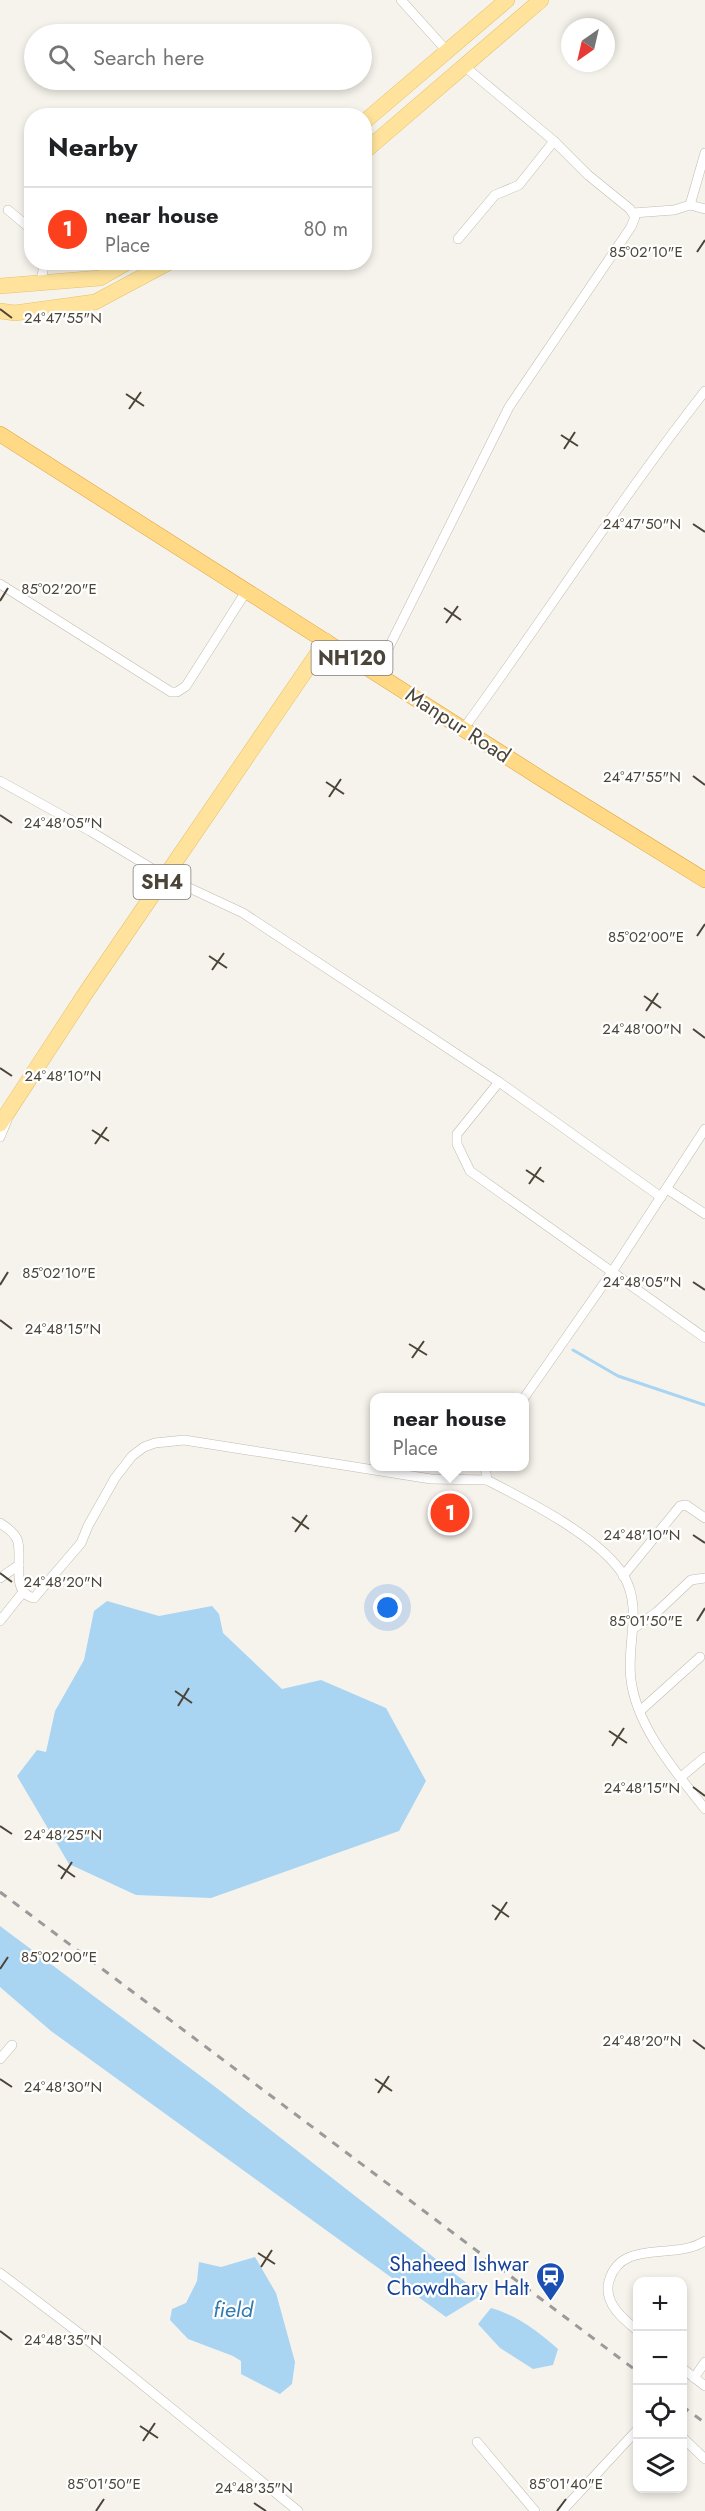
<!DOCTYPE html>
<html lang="en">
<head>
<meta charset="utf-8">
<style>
	body { margin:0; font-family:Jost,sans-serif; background:#f2f2f2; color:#202124 }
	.controls { position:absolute; right:18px; bottom:18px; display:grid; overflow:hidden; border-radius:12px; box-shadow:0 3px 9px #0003 }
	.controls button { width:54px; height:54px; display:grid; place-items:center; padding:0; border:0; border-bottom:2px solid #e0e0e0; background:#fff; color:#202124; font:30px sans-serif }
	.compass { position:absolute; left:561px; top:18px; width:54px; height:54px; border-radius:50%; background:#fff; box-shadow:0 3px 9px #0003; rotate:214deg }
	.you { position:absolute; left:388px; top:1608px; width:21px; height:21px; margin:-15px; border:4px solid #fff; border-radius:50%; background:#1a73e8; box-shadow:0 0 0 9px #1a73e833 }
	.badge { display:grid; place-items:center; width:39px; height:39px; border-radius:50%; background:#fc3f1d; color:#fff; font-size:20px; font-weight:700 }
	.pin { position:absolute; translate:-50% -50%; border:3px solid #fff; box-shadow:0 2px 6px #0006 }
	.popup { position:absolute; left:370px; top:1393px; width:159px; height:78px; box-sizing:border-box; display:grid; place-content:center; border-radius:12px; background:#fff; filter:drop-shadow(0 2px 4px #0005); font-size:20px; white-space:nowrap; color:#757577 }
	.popup b { font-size:22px; color:#202124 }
	.popup::after { content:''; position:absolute; left:50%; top:100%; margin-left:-12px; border:12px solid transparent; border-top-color:#fff }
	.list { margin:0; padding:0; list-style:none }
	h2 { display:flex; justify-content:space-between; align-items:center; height:78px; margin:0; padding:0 24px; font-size:26px }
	h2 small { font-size:20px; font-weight:400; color:#757577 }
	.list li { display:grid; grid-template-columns:39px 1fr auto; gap:18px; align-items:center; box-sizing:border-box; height:84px; padding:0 24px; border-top:2px solid #e0e0e0 }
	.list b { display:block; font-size:22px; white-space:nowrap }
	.list p { margin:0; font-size:20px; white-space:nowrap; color:#757577 }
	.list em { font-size:20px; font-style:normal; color:#757577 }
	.icon { flex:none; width:33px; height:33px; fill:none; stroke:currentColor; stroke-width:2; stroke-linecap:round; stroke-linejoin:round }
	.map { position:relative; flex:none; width:705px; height:2511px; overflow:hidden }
	.search { position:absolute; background:#fff; box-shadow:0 3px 9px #0003; left:24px; top:24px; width:348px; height:66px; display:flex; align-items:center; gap:15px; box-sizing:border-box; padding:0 21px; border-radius:33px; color:#757577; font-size:22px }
	.panel { position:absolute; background:#fff; box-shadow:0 3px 9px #0003; left:24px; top:108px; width:348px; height:162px; border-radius:24px }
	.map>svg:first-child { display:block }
</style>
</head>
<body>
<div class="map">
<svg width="705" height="2511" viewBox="0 0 705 2511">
	<rect width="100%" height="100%" fill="#f6f3ec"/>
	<!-- water -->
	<g fill="#a9d4f2">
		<polygon points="107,1601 159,1616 212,1606 219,1614 223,1633 282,1689 321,1680 386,1708 426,1781 399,1831 211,1898 136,1895 69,1864 17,1776 37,1750 46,1752 55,1711 84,1660 94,1611"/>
		<polygon points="0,1926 218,2089 482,2295 446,2317 51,2031 0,1987"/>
		<polygon points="255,2257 276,2293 295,2362 292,2384 280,2394 241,2374 241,2361 233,2356 188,2339 170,2320 172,2309 186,2303 197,2281 199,2262 221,2267"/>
		<path d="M491,2308c27,8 46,23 67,41l-5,16 -20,4 -33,-21 -22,-24z"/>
	</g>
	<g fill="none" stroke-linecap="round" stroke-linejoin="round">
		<!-- stream -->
		<polyline stroke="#a9d4f2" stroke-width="3" points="573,1350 618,1376 705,1405"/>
		<defs>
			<g id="minor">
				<polyline points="401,0 447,51"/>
				<polyline points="690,205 705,153"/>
				<polyline points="8,210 32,230"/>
				<polyline points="633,213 674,210 690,205 705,209"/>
				<polyline points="458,239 495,195 519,185 554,141"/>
				<polyline points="40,284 45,262"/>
				<polyline points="0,584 171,692 177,692 186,686 247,590"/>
				<polyline points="376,673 509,407 631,227 635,217 630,209 588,175 554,141 464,66"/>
				<path d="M464,728c82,-112 156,-229 241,-337"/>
				<polyline points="0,781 90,831 166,877 243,913 499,1082 661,1197"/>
				<polyline points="499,1082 457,1134 457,1144 470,1171 705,1338"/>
				<polyline points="0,1137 7,1120"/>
				<polyline points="667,1189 705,1214"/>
				<polyline points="524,1398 612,1272 705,1129"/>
				<path d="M485,1466l2,14c41,21 113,57 137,96 19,34 2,68 7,104 6,48 45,92 74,129"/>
				<path d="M0,1523c6,4 14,9 17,16 7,17 -8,54 17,59l47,-55 7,-17 27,-48 17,-22 12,-9 11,-4 29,-3 247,39 56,1"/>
				<polyline points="623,1576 680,1506 686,1505 705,1518"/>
				<polyline points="0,1578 19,1565"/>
				<polyline points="0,1621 23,1592"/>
				<polyline points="634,1628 657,1612 691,1580 705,1578"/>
				<polyline points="640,1711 700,1657"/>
				<polyline points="681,1777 705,1757"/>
				<polyline points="0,2059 12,2045"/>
				<polyline points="0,2273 79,2333 298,2511"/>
				<path d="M638,2331c-15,-12 -35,-28 -29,-50 12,-43 65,-20 96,-40"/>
				<polyline points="682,2368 705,2386"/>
				<polyline points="694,2378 705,2362"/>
				<polyline points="682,2437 705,2459"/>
				<polyline points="477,2442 535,2511"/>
				<polyline points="562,2511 638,2429"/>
			</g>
			<g id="primary">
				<polyline points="364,122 507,0"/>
				<polyline points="364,152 541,0"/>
				<polyline points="0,286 100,278 128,262"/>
				<polyline points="0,311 15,313 95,302 170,262"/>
				<polyline points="0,1124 87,991 326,641"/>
			</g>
			<polyline id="trunk" points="0,434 548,783 705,880"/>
		</defs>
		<!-- minor casing -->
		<use href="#minor" stroke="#c2bbae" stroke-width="10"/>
		<!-- primary casing -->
		<use href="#primary" stroke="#e6c16a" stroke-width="16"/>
		<!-- trunk casing -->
		<use href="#trunk" stroke="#e0a43c" stroke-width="16"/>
		<!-- minor -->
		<use href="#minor" stroke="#fff" stroke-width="9"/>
		<!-- primary -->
		<use href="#primary" stroke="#ffe39c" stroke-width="15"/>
		<!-- trunk -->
		<use href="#trunk" stroke="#ffd985" stroke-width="15"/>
		<!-- rail -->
		<g stroke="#9a9a9a" stroke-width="3" stroke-dasharray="8 8" stroke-linecap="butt">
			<polyline points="0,1892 638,2372"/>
			<polyline points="682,2406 705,2423"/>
		</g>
	</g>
	<!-- ticks -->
	<path fill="none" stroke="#4b4439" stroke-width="2" d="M697,252l8,-12M0,309l12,9M126,394l18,12M129,409l12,-17M561,435l17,11M564,449l11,-17M693,524l12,8M0,601l8,-13M444,608l17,12M446,623l12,-17M693,776l12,9M326,782l18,12M329,797l12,-18M0,815l12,8M697,936l8,-12M209,956l18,12M212,970l12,-17M644,996l17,12M646,1011l12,-18M693,1029l12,9M0,1068l12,8M92,1130l17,11M95,1144l12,-17M526,1170l18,12M529,1184l12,-17M693,1282l12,8M0,1285l8,-13M0,1320l12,9M409,1344l18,11M412,1358l12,-17M292,1517l17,12M295,1532l12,-17M693,1535l12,8M0,1573l12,9M697,1621l8,-13M175,1691l17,12M178,1706l11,-18M609,1731l18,12M612,1746l12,-18M693,1787l12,9M0,1826l12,8M58,1865l17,12M61,1879l11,-17M492,1905l17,12M495,1920l12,-18M0,1969l8,-12M693,2040l12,9M0,2079l12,8M375,2079l17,12M378,2093l11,-17M258,2253l17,11M261,2267l11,-17M0,2331l12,9M140,2426l18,12M143,2441l12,-18M254,2503l12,8M96,2511l8,-12M557,2511l9,-12"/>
	<!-- icons -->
	<defs>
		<symbol id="station-pin" viewBox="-11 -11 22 30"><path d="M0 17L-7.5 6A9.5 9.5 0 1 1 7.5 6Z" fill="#1a4fb4" stroke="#fff"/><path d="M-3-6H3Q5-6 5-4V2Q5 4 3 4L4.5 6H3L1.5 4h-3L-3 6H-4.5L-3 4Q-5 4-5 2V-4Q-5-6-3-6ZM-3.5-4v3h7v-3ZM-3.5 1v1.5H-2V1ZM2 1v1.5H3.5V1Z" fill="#fff"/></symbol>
	</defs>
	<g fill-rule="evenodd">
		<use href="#station-pin" x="534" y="2260" width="33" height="45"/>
	</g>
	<g text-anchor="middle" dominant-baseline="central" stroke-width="4.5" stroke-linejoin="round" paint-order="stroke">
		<!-- shield labels -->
		<g fill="#fff" stroke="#817c74" stroke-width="1.5">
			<rect x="311.5" y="641" width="81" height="34" rx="4.5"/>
			<rect x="133.5" y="865" width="57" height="34" rx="4.5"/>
		</g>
		<g font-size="20" font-weight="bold" fill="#4b4439">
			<text x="352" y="658">NH120</text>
			<text x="162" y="882">SH4</text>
		</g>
		<!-- street labels -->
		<g font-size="21" fill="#4b4439" stroke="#fff">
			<text transform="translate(458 725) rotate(33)">Manpur Road</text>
		</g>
		<!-- transit labels -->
		<g font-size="21" fill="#164399" stroke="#fff" text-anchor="end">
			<text x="529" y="2264">Shaheed Ishwar<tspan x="529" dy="24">Chowdhary Halt</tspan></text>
		</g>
		<!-- water labels -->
		<g font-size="22" font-style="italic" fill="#2e7ab2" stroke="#fff">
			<text x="233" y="2309">field</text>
		</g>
	</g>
	<g font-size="15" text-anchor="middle" fill="#4b4439" stroke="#fff" stroke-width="4.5" stroke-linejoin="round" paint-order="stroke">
		<text x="646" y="257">85°02'10"E</text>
		<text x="63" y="323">24°47'55"N</text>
		<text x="642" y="529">24°47'50"N</text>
		<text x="59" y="594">85°02'20"E</text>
		<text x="642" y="782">24°47'55"N</text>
		<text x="63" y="828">24°48'05"N</text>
		<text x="646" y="942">85°02'00"E</text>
		<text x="642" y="1034">24°48'00"N</text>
		<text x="63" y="1081">24°48'10"N</text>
		<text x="59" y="1278">85°02'10"E</text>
		<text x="642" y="1287">24°48'05"N</text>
		<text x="63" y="1334">24°48'15"N</text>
		<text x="642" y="1540">24°48'10"N</text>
		<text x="63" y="1587">24°48'20"N</text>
		<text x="646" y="1626">85°01'50"E</text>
		<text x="642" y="1793">24°48'15"N</text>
		<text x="63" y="1840">24°48'25"N</text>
		<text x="59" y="1962">85°02'00"E</text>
		<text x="642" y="2046">24°48'20"N</text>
		<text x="63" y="2092">24°48'30"N</text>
		<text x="63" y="2345">24°48'35"N</text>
		<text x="104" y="2489">85°01'50"E</text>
		<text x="566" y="2489">85°01'40"E</text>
		<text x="254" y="2493">24°48'35"N</text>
	</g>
</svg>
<div class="controls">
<button>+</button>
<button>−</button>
<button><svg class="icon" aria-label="locate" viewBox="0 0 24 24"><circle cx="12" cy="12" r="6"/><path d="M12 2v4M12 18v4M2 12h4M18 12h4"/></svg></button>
<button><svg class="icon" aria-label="layers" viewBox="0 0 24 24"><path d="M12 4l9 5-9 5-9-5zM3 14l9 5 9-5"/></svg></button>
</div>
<svg class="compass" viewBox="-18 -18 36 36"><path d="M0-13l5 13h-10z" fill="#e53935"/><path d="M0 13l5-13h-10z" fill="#757577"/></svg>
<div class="you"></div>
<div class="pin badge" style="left:450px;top:1513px">1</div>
<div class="popup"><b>near house</b>Place</div>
<div class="search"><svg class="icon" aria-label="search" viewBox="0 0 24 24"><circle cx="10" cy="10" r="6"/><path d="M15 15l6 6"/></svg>Search here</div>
<section class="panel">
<h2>Nearby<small></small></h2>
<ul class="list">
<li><span class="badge">1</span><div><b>near house</b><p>Place</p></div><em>80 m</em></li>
</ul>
</section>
</div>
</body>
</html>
